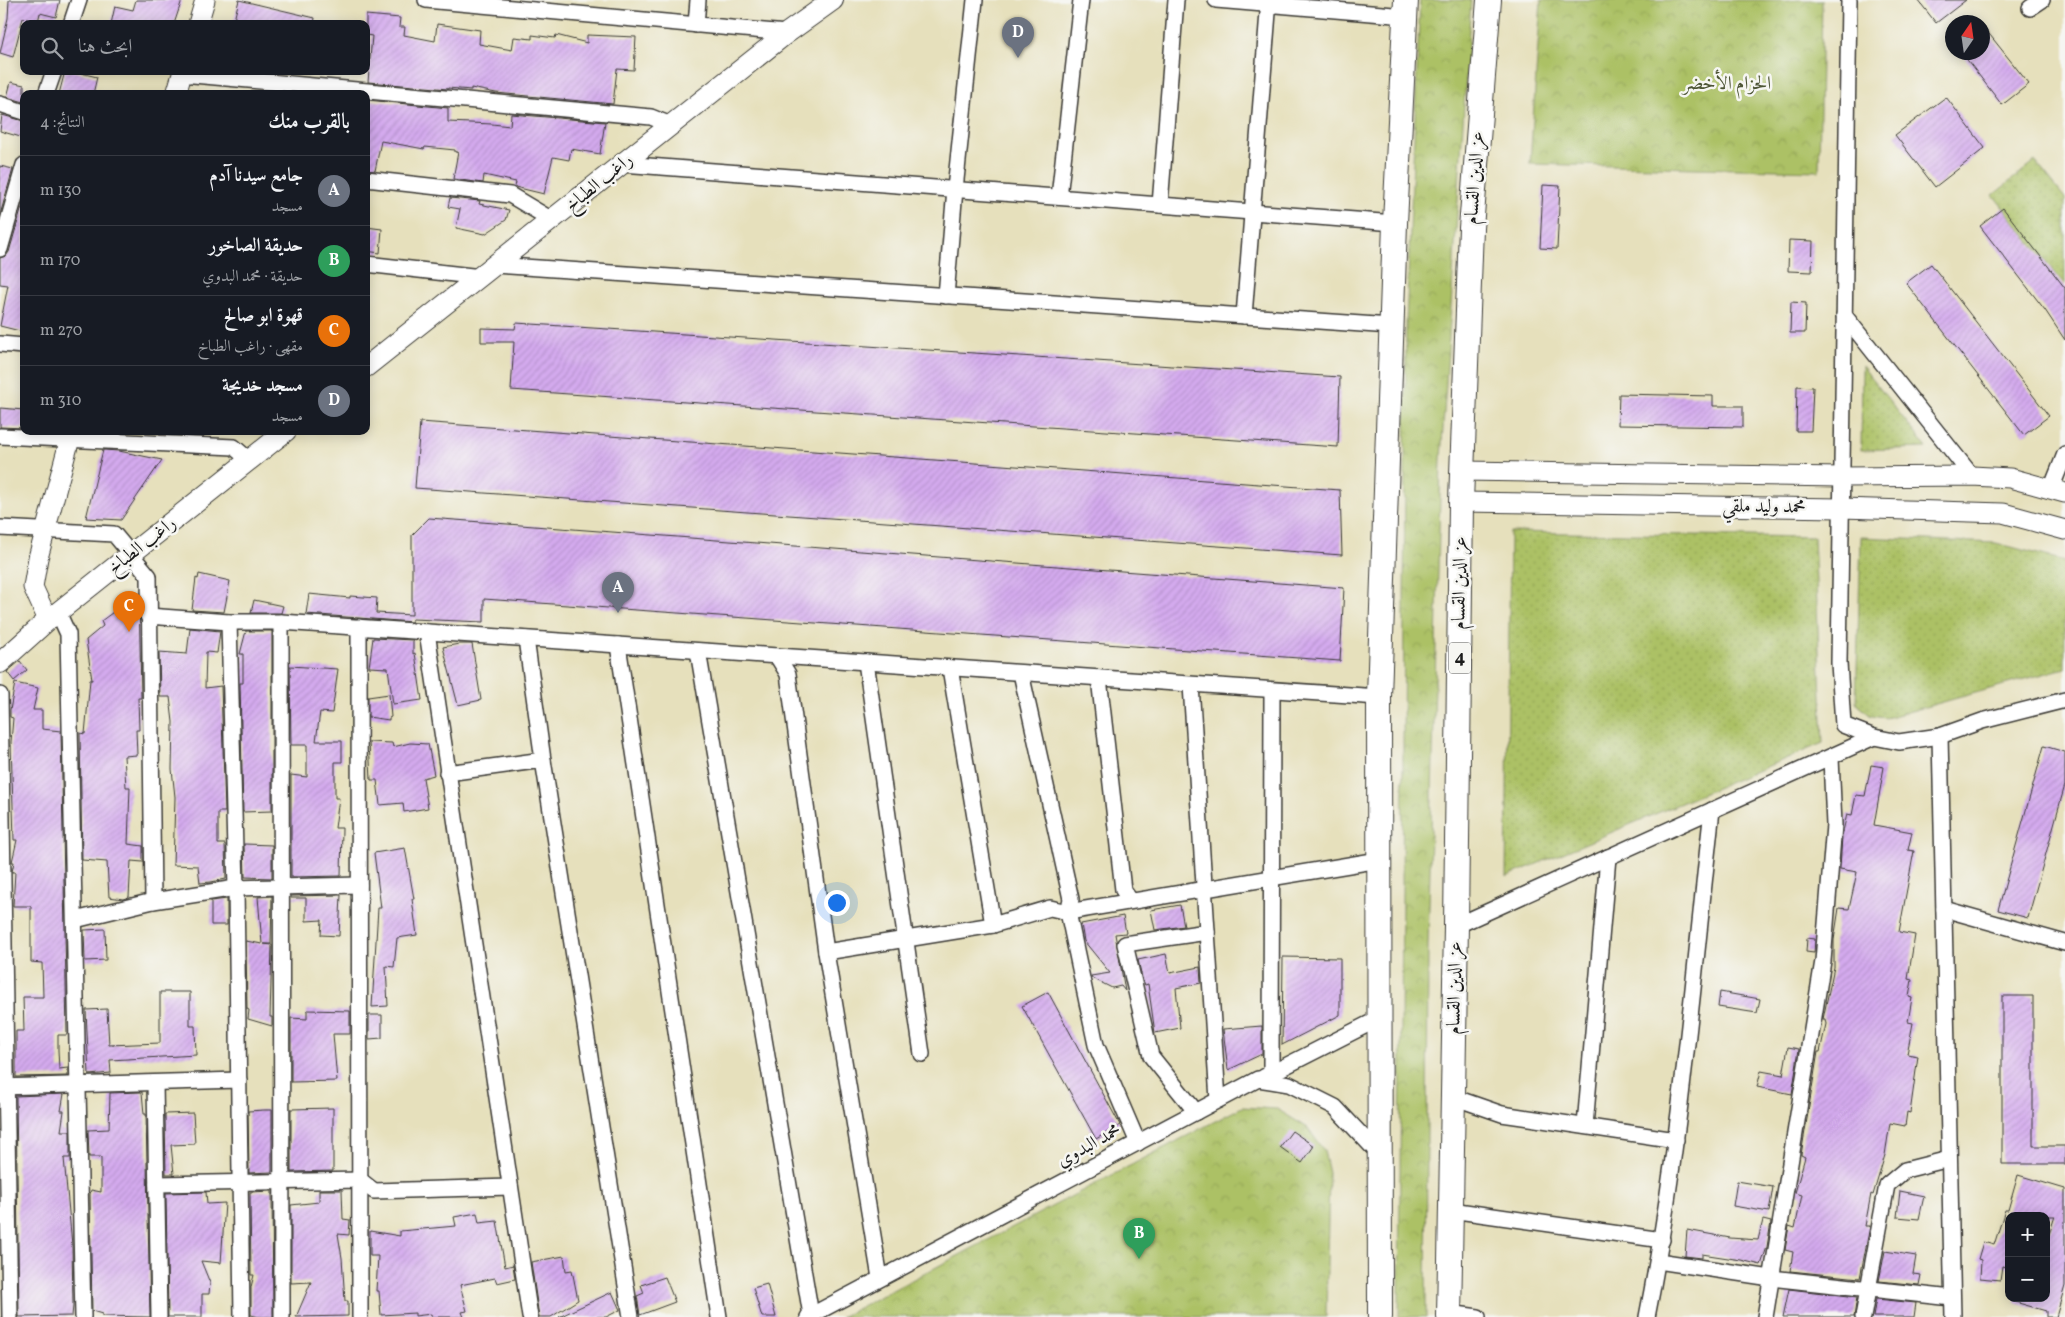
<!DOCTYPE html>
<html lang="ar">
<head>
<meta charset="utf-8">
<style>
	body { margin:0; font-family:Vollkorn,Amiri,serif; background:#242831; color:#f1f3f6; direction:rtl }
	.controls { position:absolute; right:15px; bottom:15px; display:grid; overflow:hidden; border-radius:10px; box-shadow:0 2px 12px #0003 }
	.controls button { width:45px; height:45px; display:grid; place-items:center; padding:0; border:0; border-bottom:1px solid #363941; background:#171b24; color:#f1f3f6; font:25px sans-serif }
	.compass { position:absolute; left:1945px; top:15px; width:45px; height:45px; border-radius:50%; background:#171b24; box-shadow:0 2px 12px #0003; rotate:13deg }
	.you { position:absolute; left:836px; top:902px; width:18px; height:18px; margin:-12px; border:4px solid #fff; border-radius:50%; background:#1a73e8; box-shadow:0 0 0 8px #1a73e833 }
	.badge { display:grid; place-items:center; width:32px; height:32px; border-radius:50%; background:#ea580c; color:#fff; font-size:16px; font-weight:700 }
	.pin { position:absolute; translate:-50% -41px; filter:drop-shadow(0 1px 2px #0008) }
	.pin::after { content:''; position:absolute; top:26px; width:18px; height:15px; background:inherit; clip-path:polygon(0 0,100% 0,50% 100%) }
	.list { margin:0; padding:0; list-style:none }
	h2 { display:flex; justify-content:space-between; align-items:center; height:65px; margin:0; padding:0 20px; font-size:21px }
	h2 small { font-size:16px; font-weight:400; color:#9ea1a6 }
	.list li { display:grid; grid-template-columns:32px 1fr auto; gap:15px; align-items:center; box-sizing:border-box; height:70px; padding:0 20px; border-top:1px solid #363941 }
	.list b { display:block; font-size:19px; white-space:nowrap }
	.list p { margin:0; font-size:16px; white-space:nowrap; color:#9ea1a6 }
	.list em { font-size:16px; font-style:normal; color:#9ea1a6 }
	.icon { flex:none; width:28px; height:28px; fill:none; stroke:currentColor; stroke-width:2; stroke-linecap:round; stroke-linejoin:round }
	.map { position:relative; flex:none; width:2065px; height:1317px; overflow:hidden; direction:ltr }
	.search { position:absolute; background:#171b24; box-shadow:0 2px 12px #0003; left:20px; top:20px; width:350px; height:55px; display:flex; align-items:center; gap:12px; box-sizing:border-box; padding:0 18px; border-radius:10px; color:#9ea1a6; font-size:19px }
	.panel { position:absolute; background:#171b24; box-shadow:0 2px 12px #0003; left:20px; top:90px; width:350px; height:345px; border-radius:10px; direction:rtl }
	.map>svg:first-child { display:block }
</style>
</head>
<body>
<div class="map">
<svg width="2065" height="1317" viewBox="0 0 2065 1317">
	<defs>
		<pattern id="grass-dots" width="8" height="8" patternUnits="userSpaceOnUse" patternTransform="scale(1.25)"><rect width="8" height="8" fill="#acc165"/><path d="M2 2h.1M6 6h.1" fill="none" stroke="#93a557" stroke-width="1.8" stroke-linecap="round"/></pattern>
		<pattern id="park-crowns" width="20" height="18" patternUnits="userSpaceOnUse" patternTransform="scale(1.25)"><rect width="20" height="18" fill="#acc165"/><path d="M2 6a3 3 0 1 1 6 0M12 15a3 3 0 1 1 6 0" fill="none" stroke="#93a557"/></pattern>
		<pattern id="building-hatch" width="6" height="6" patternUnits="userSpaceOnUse" patternTransform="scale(1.25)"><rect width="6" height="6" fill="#d4aaee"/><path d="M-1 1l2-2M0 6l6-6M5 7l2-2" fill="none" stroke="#b592cc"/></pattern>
	</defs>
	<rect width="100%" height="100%" fill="#f6f6f2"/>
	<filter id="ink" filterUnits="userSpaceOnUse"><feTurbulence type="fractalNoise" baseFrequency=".02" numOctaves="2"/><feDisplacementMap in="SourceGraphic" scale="10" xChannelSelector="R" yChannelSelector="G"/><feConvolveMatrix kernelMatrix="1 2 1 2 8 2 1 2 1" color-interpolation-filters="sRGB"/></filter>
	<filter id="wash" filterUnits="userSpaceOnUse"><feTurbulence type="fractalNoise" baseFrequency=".0096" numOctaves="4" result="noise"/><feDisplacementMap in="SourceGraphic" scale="20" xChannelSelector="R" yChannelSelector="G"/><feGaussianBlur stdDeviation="1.12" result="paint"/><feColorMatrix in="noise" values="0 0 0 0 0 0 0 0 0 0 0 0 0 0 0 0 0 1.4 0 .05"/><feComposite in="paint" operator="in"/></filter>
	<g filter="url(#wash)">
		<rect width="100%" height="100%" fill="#e6e0bc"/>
		<!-- grass -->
		<g fill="url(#grass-dots)" stroke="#646e40">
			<polygon points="2035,161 2065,198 2065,285 1993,195"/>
			<polygon points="1862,366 1927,448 1861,450"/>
			<polygon points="1510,532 1814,537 1823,743 1506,877"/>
			<polygon points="1861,537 1996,543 2065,561 2065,668 1886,718 1871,716 1856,703"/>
		</g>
		<!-- park -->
		<g fill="url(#park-crowns)" stroke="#646e40">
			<polygon points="1420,0 1471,0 1441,459 1428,946 1426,1317 1399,1317 1406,324"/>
			<polygon points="1541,0 1822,0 1819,171 1530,164"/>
			<polygon points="1242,1107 1277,1109 1308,1128 1324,1151 1329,1173 1326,1317 841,1317"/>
		</g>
		<g id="blocks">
			<!-- building -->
			<g fill="url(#building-hatch)">
				<polygon points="9,0 60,0 56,17 40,13 38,22 23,18 13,57 0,53 8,18"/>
				<polygon points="136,0 182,0 174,24 111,24 115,6 133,10"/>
				<polygon points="239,0 315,18 314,24 233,24"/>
				<polygon points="1918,0 1966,0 1936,23"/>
				<polygon points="366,15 400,18 399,27 405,27 404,35 435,41 437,24 480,30 479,44 512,50 514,37 532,39 532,35 555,38 556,35 587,43 587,35 636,37 634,70 617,69 613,104 496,93 471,88 471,90 448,88 448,89 368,82 372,36 366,35"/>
				<polygon points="1982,25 2029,84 2002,105 1961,52 1982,52"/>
				<polygon points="65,71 73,71 97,77 93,94 59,94"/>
				<polygon points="11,82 24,85 24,102 7,97"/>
				<polygon points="1946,97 1985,148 1935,187 1895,135"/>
				<polygon points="367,100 448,108 448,122 492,124 510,126 511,114 605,122 600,154 571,149 569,160 553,157 544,194 515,187 516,182 484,175 483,183 453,179 458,152 455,152 455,150 425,147 424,149 381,141 375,171 366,170"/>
				<polygon points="2,115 24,121 24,138 0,131"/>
				<polygon points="0,166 13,169 0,215"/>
				<polygon points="1543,185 1560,186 1557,249 1540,248"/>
				<polygon points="450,198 480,201 479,204 509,210 506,220 485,234 456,228 460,209 448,207"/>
				<polygon points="24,200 24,332 0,326 8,285 0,284 0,258 6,256 9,252"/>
				<polygon points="2003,208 2065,288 2065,340 2045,310 1980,226"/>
				<polygon points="366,227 382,229 380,253 366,251"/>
				<polygon points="1789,240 1813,241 1812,272 1788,271"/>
				<polygon points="1931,264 2049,416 2024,435 1906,283"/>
				<polygon points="1791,302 1806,303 1805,333 1790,333"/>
				<polygon points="516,323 1340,377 1338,447 511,390 514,342 481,342 481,328 515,329"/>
				<polygon points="1797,386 1813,387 1811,431 1796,431"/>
				<polygon points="1619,394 1713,396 1713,406 1743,406 1743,427 1618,425"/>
				<polygon points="0,408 24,410 24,428 0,427"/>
				<polygon points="420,422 1340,490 1342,555 415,488"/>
				<polygon points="103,450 119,451 162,460 121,520 86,518"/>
				<polygon points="429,518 1344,588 1340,661 484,599 484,622 412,619 412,622 306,614 309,594 350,598 350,596 377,598 376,613 412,615 412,535"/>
				<polygon points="199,574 230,581 224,612 192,610 196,578 198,579"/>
				<polygon points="139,593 141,698 138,698 139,730 136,730 137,755 124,756 126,787 130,787 128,844 143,846 143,862 131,861 129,897 123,899 109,897 107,862 82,860 80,733 85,734 90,680 92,680 86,640 103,626 101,621"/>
				<polygon points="254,600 283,606 281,613 251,613"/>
				<polygon points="190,628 220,631 217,653 206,652 205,688 221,686 225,812 218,812 218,844 225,844 226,879 211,882 200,883 198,866 173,865 175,797 172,769 173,722 170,697 160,697 159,652 187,654"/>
				<polygon points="246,631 272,631 272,811 243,812 240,683 243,683 243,654 240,654"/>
				<polygon points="373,638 413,640 413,654 415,653 422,700 393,704 388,668 369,667"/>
				<polygon points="459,644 472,644 481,700 458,705 443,647"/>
				<polygon points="20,661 27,670 14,681 7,672"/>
				<polygon points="290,666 338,669 332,713 320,712 316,741 342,741 342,762 335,762 335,798 339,798 335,828 342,828 341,876 291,877 291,775 307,777 307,745 291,745"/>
				<polygon points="15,683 38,688 33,710 42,710 42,729 61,731 67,1035 58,1035 58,1050 59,1069 68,1068 68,1076 16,1077 16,1031 24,1031 23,997 43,997 42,963 31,962 31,906 13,906 15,872 12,872 14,862 12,862 17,840 14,840 11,742 13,718 10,717 10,710"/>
				<polygon points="389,694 391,717 389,718 389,720 368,717 368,697"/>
				<polygon points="369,742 392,743 393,747 410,743 428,744 434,775 423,778 428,808 404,812 403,803 380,805 377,780 371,780"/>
				<polygon points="2044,746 2065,752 2065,785 2028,918 1998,910"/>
				<polygon points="1871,765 1884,767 1874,825 1912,832 1908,850 1914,851 1899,932 1915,935 1908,979 1912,980 1909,997 1912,998 1908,1022 1913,1023 1907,1054 1918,1056 1910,1113 1907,1112 1905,1126 1890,1123 1885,1155 1873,1195 1871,1194 1865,1226 1870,1226 1860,1278 1790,1271 1793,1252 1785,1250 1789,1226 1795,1228 1802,1195 1795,1193 1805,1157 1801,1155 1818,1052 1820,1052 1826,1024 1825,1019 1823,1019 1834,967 1834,940 1839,908 1849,909 1857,872 1840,869 1842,836 1847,814 1852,815 1856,795 1865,796"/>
				<polygon points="244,844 272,845 272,878 245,877"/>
				<polygon points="405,848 414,899 412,899 417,935 397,938 394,967 386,966 388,1006 372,1007 378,908 381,908 374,853"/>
				<polygon points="341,895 339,936 321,935 322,920 306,921 306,898 291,898 291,896"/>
				<polygon points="272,896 271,944 264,944 272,945 270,1017 272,1017 272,1026 248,1019 249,1010 247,1009 246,941 262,944 258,897"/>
				<polygon points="227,899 227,925 211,925 211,901"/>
				<polygon points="1180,905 1184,926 1155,930 1151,910"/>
				<polygon points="1123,916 1126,933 1115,934 1125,991 1121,986 1112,988 1092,978 1091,976 1110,973 1084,941 1081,924"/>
				<polygon points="105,929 106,960 85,961 84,930"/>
				<polygon points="1807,938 1815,939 1814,953 1806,952"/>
				<polygon points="1166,954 1170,973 1200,967 1201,983 1176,988 1180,1028 1155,1033 1148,984 1145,985 1143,982 1138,960"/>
				<polygon points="1283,957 1340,958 1340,1015 1282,1045"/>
				<polygon points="160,992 190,992 190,1026 195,1026 196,1055 110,1060 111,1073 89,1075 86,1010 107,1009 109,1045 160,1043"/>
				<polygon points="1048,992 1120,1125 1096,1139 1022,1006"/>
				<polygon points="1720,992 1760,999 1757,1013 1718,1007"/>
				<polygon points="2002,996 2033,996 2033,1146 2065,1146 2065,1164 2002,1164"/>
				<polygon points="307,1010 350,1011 350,1034 333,1034 337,1081 291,1082 291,1018 307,1019"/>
				<polygon points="369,1015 382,1015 382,1038 369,1039"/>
				<polygon points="1262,1026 1262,1054 1228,1070 1223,1029"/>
				<polygon points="1788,1047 1799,1049 1792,1094 1757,1087 1761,1071 1783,1075"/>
				<polygon points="142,1092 144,1114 146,1114 150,1317 102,1316 102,1314 92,1311 90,1194 91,1190 101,1192 101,1157 89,1157 88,1130 109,1129 110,1093"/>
				<polygon points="64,1094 61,1111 64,1111 61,1131 70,1131 70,1158 64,1158 72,1245 73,1306 72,1316 19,1317 16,1096"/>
				<polygon points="333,1108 333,1171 291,1172 291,1109"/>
				<polygon points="264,1110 272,1110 272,1172 249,1173 248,1111"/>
				<polygon points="193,1113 195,1144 171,1145 174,1174 166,1174 165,1114"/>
				<polygon points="1292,1131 1314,1146 1302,1163 1280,1147"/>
				<polygon points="2018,1175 2065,1189 2065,1286 2056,1317 2046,1317 2046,1311 2015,1302 2016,1298 2046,1298 2046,1244 2055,1216 2009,1216 2009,1268 2002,1266 2000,1280 1980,1278 1981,1260 1978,1259 1983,1242 1994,1245 2005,1210 2008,1210"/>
				<polygon points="1737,1181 1773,1187 1769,1212 1733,1206"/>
				<polygon points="319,1190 342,1190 343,1219 350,1220 349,1235 338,1234 342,1258 345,1301 348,1301 348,1316 296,1317 311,1282 291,1283 291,1205 319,1202"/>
				<polygon points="272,1191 273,1317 259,1317 251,1315 251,1287 254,1275 251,1275 250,1192"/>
				<polygon points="1900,1191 1924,1196 1919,1219 1897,1217"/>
				<polygon points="206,1192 207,1204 225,1203 221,1263 201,1261 210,1283 209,1294 202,1294 202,1317 168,1317 166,1193"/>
				<polygon points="477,1213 479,1223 497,1221 505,1267 513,1265 515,1279 497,1283 495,1278 460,1285 467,1311 462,1312 464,1317 432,1317 431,1314 415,1316 415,1313 381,1315 379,1291 376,1291 378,1256 370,1256 370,1231 400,1236 400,1231 456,1226 454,1217"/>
				<polygon points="1763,1220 1771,1222 1767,1247 1761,1265 1741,1260 1702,1254 1702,1258 1685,1256 1687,1230 1730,1238 1758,1240"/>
				<polygon points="1885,1251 1916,1256 1913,1274 1921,1275 1919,1285 1879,1281"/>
				<polygon points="564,1256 566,1271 572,1270 578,1300 551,1317 539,1317 531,1262"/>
				<polygon points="665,1277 675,1302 640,1315 637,1296 644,1293 641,1285"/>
				<polygon points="767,1284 776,1317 762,1317 753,1288"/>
				<polygon points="1789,1289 1857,1297 1854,1317 1783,1317"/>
				<polygon points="612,1292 620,1310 606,1317 559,1317"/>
				<polygon points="1876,1299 1916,1303 1914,1317 1873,1317"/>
			</g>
		</g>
	</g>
	<g filter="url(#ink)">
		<use href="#blocks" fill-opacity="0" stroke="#3a3934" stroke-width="1"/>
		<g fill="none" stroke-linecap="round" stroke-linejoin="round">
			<defs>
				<g id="minor">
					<polyline points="426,0 787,33"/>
					<polyline points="1216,0 1406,16"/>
					<polyline points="1849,0 1839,663 1843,725 1874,737 1899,742 1940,736 1982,721 2065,700"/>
					<polyline points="2030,8 2042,0"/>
					<polyline points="71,24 79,0"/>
					<polyline points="696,25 698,0"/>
					<polyline points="182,74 651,117 671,125"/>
					<polyline points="46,94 54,71"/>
					<polyline points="0,104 24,112"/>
					<polyline points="622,164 1395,223"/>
					<polyline points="366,179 510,195 552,220"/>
					<polyline points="1059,197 1081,0"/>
					<polyline points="1160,205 1176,0"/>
					<polyline points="0,249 24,165"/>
					<polyline points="366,264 481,277"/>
					<polyline points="495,265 1391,326"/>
					<polyline points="946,296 955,189 975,0"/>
					<polyline points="1844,315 1972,476"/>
					<polyline points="1244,316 1269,0"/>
					<polyline points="0,344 24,346"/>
					<polyline points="0,436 234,447 249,460"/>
					<polyline points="2051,489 2065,454"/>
					<polyline points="0,528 114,534 149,576 153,901"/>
					<polyline points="58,612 68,634 83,1317"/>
					<polyline points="148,616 229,622 281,622 1379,697"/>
					<polyline points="229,622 236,888 242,1317"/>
					<polyline points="281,622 282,1317"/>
					<polyline points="359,627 360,1317"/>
					<polyline points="427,632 530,1317"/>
					<polyline points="526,639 543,760 631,1317"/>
					<polyline points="618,645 719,1317"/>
					<polyline points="698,651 811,1315"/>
					<polyline points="777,656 788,674 826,952 880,1278"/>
					<polyline points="866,662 922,1054"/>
					<polyline points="950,668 993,925"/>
					<polyline points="1021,673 1071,899 1068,912 1096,1045 1138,1143"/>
					<polyline points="1099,678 1123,890 1131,901"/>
					<polyline points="1191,685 1218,1100"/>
					<polyline points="0,695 10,1317"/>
					<polyline points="1940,736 1953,1317"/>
					<polyline points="447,773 543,760"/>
					<polyline points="1944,909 2065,943"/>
					<polyline points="75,920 153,901 236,888 359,885"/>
					<polyline points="1456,926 1874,737"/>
					<polyline points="826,952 993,925 1050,908 1068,912 1379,860"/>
					<polyline points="1271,1073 1272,691"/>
					<polyline points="1264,1077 1380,1018"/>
					<polyline points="155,1083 159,1317"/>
					<polyline points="0,1087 239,1080"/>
					<polyline points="1453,1097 1502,1114 1676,1140"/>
					<polyline points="1196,1112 1151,1056 1125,944 1207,932"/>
					<polyline points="1585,1126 1608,857"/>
					<polyline points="157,1184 360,1180 374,1191 510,1187"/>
					<polyline points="1451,1210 1662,1240"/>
					<polyline points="1658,1261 1771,1278 1952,1298"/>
					<polyline points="1449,1313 1478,1317"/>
					<polyline points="808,1317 1258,1079 1289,1084 1335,1107 1380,1155"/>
					<path d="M1647,1317c33,-167 46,-338 65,-507"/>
					<polyline points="1765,1317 1823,961 1834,825 1831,758"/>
					<polyline points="1863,1317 1887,1185 1905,1170 1949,1159"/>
				</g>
				<g id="tertiary">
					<polyline points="198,24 205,0"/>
					<polyline points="176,94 183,71"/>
					<polyline points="1462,471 1842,477 1972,476 2010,478 2065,493"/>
					<polyline points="1461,502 1841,508 2003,513 2065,530"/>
					<polyline points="48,620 33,587 38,558 72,431"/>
				</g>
				<g id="secondary">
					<polyline points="366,367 787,33 833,0"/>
					<polyline points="0,663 48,620 286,431"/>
				</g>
				<g id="trunk">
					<polyline points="1380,1317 1379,697 1395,223 1406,0"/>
					<polyline points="1449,1317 1456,926 1461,502 1471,228 1489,0"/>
				</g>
			</defs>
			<!-- minor casing -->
			<use href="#minor" stroke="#3a3934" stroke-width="18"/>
			<!-- tertiary casing -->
			<use href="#tertiary" stroke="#3a3934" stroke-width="21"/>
			<!-- secondary casing -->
			<use href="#secondary" stroke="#3a3934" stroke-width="22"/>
			<!-- trunk casing -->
			<use href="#trunk" stroke="#3a3934" stroke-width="26"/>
			<!-- minor -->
			<use href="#minor" stroke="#fff" stroke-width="15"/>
			<!-- tertiary -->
			<use href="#tertiary" stroke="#fff" stroke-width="19"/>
			<!-- secondary -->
			<use href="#secondary" stroke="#fff" stroke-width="20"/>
			<!-- trunk -->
			<use href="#trunk" stroke="#fff" stroke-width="24"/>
		</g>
	</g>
	<g text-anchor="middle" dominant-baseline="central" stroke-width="5" stroke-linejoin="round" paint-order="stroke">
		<!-- shield labels -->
		<rect fill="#f6f6f2" stroke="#5d5d5c" stroke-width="1" x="1449" y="642.5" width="22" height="31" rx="4"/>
		<g font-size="18" font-weight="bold" fill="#1c1c1c">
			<text x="1460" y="658">4</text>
		</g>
		<!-- park labels -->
		<g font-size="19" fill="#4e5636" stroke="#f6f6f2">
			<text x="1727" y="84">الحزام الأخضر</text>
		</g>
		<!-- street labels -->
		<g font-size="19" fill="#1c1c1c" stroke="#f6f6f2">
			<text transform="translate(1475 178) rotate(-86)">عز الدين القسام</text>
			<text transform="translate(599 183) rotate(-39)">راغب الطباخ</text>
			<text transform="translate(1764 507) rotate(1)">محمد وليد ملقي</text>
			<text transform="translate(142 546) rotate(-38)">راغب الطباخ</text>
			<text transform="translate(1460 583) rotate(-89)">عز الدين القسام</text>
			<text transform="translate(1455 988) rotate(-89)">عز الدين القسام</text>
			<text transform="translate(1089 1146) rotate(-29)">محمد البدوي</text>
		</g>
	</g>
</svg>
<div class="controls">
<button>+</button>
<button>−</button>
</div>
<svg class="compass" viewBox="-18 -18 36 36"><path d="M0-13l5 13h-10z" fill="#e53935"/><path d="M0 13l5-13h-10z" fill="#9ea1a6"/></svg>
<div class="you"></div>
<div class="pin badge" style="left:618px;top:613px;background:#6b7280">A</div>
<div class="pin badge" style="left:1139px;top:1259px;background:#2e9e5b">B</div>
<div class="pin badge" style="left:129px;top:632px;background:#e8710a">C</div>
<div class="pin badge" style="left:1018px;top:58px;background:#6b7280">D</div>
<div class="search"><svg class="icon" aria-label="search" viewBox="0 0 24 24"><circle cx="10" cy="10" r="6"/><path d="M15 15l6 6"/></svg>ابحث هنا</div>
<section class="panel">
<h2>بالقرب منك<small>النتائج: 4</small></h2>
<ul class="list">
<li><span class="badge" style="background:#6b7280">A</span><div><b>جامع سيدنا آدم</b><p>مسجد</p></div><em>130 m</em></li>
<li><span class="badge" style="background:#2e9e5b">B</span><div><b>حديقة الصاخور</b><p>حديقة · محمد البدوي</p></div><em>170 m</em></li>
<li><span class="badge" style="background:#e8710a">C</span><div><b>قهوة ابو صالح</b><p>مقهى · راغب الطباخ</p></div><em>270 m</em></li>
<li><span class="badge" style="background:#6b7280">D</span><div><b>مسجد خديجة</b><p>مسجد</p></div><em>310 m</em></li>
</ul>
</section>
</div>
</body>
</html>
